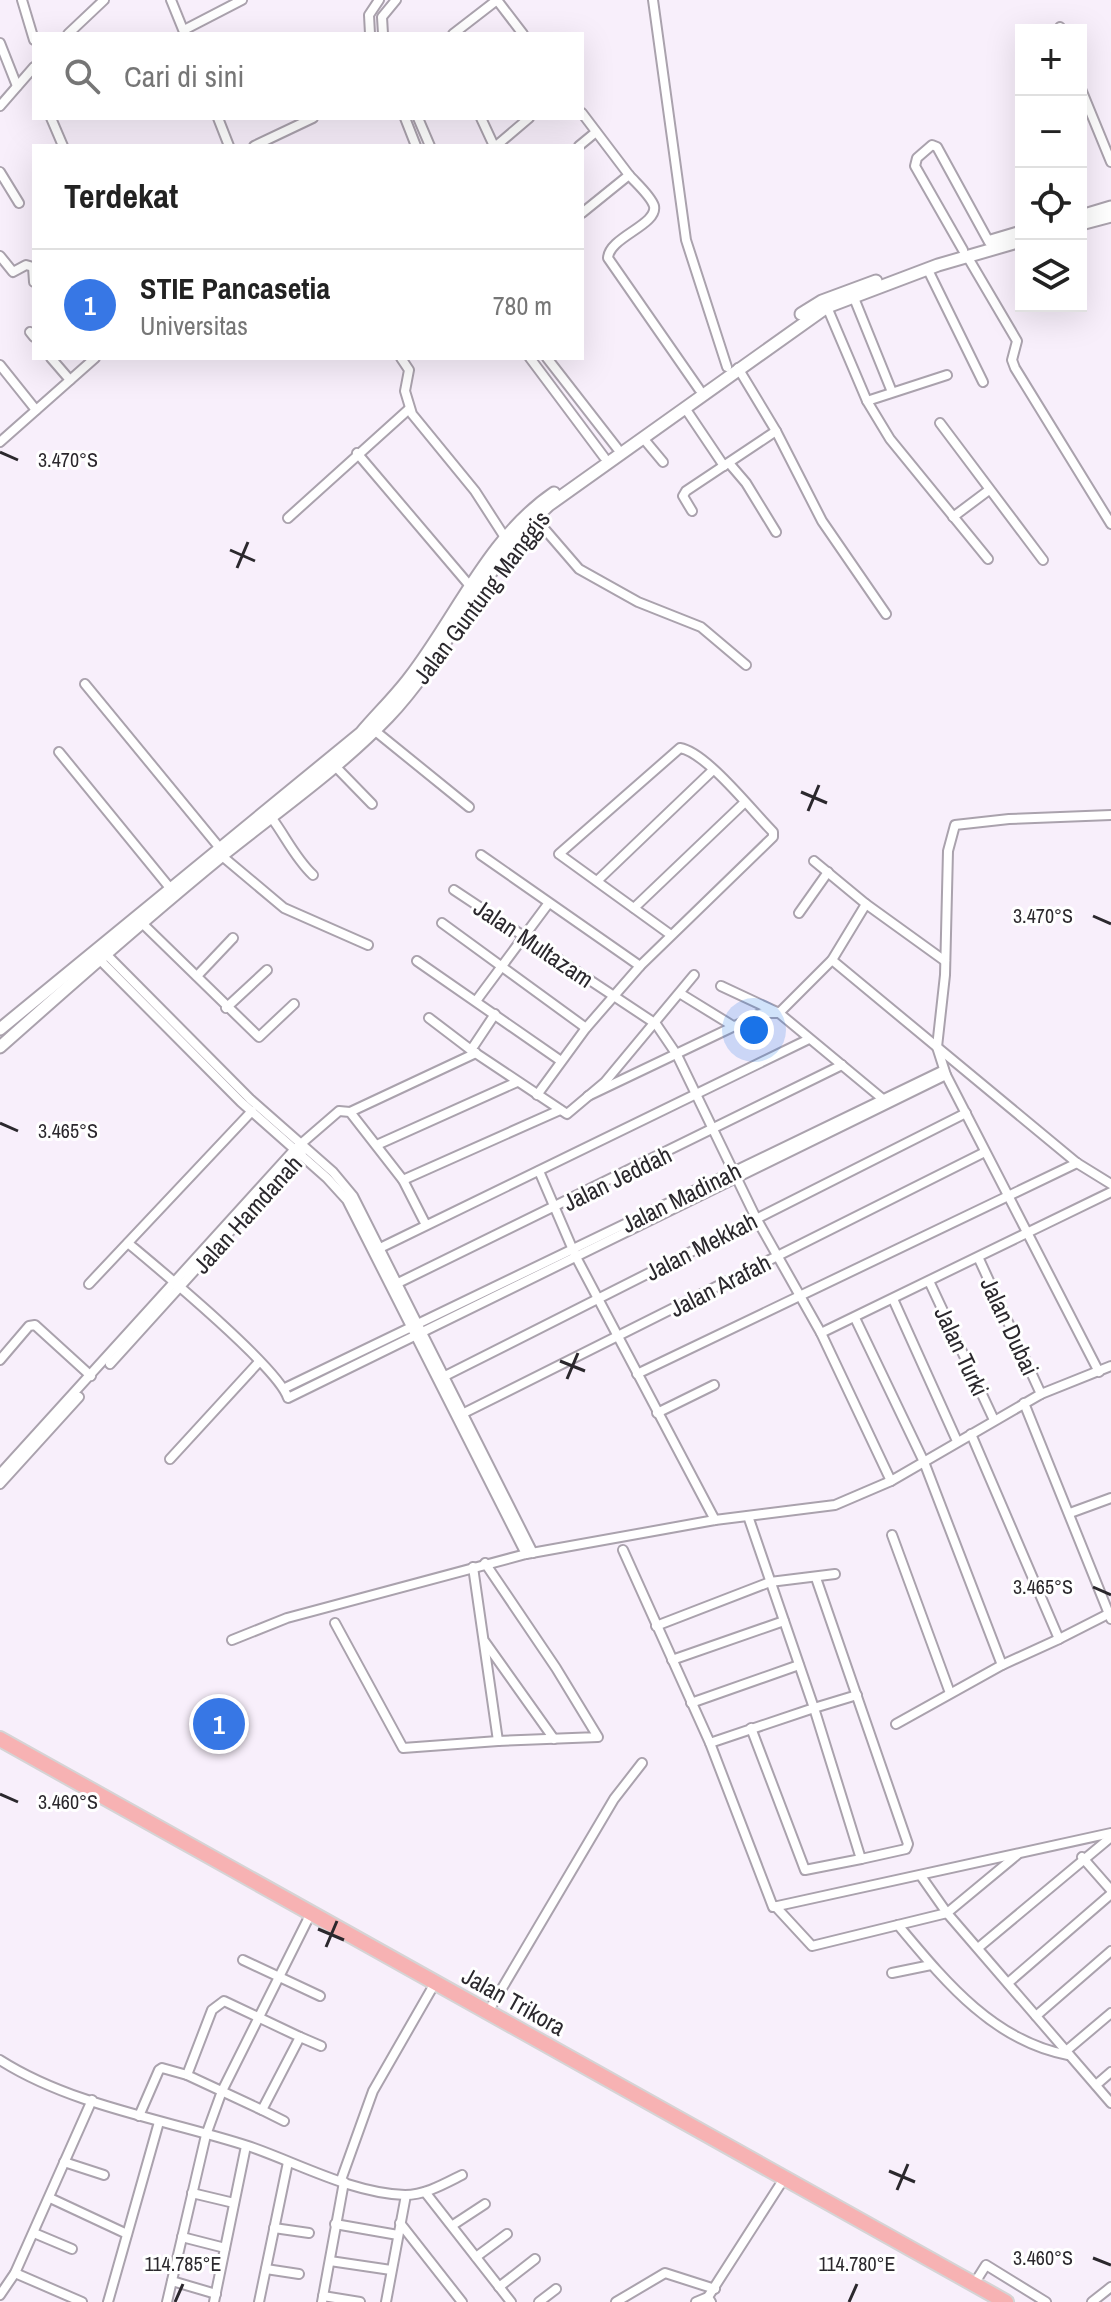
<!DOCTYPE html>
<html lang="id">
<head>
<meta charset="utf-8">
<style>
	body { margin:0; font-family:"Archivo Narrow",sans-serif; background:#f2f2f2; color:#222 }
	.controls { position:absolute; right:24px; top:24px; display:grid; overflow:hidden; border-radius:0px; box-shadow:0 8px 32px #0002 }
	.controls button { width:72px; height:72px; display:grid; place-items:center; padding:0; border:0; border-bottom:2px solid #e0e0e0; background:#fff; color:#222; font:40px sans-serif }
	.you { position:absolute; left:754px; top:1030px; width:28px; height:28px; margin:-20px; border:6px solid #fff; border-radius:50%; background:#1a73e8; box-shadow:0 0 0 12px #1a73e833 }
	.badge { display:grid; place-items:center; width:52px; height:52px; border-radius:50%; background:#3777e5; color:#fff; font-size:26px; font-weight:700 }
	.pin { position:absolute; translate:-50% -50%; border:4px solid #fff; box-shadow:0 2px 8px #0006 }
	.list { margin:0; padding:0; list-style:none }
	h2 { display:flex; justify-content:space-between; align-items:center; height:104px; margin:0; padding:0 32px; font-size:34px }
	h2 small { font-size:26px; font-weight:400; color:#767676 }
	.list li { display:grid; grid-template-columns:52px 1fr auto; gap:24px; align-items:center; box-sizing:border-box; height:112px; padding:0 32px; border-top:2px solid #e0e0e0 }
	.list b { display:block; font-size:30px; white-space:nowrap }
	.list p { margin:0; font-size:26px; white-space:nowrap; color:#767676 }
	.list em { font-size:26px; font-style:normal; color:#767676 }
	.icon { flex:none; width:44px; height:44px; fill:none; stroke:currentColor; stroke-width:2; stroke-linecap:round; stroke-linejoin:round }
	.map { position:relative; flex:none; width:1111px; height:2302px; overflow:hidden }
	.search { position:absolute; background:#fff; box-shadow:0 8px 32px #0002; left:32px; top:32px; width:552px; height:88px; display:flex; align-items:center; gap:20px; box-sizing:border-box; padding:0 28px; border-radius:0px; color:#767676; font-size:30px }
	.panel { position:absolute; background:#fff; box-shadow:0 8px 32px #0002; left:32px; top:144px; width:552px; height:216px; border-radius:0px }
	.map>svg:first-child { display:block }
</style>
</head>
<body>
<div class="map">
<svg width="1111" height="2302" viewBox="0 0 1111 2302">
	<rect width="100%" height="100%" fill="#f8effb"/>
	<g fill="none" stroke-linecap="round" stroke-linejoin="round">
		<defs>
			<g id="minor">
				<polyline points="22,0 34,40"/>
				<polyline points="171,0 184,32"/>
				<polyline points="497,0 523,34"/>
				<polyline points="653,0 686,240 727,367"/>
				<polyline points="1060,27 1061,30"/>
				<polyline points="184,30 242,0"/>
				<polyline points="68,34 104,0"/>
				<polyline points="370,34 369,15 379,0"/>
				<polyline points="383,34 382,17 396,0"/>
				<polyline points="453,34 497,0"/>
				<polyline points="0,43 17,86"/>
				<polyline points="1081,89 1111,162"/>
				<polyline points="0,106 34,67"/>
				<polyline points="582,113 629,175 582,213"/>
				<polyline points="51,118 63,146"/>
				<polyline points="218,118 229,146"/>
				<polyline points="405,118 416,146"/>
				<polyline points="418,118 430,146"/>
				<polyline points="481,118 494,146"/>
				<polyline points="254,146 313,118"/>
				<polyline points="496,146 529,118"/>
				<polyline points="579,146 596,132"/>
				<polyline points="0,172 19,203"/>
				<path d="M629,175c7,8 22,21 25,31 4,19 -45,31 -46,52l91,131"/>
				<polyline points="963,250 915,166 917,158 932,145 937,147 989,242"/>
				<polyline points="0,256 13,272 26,265 33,267 34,282"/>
				<polyline points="967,256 1017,341 1012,360 1015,368 1111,524"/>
				<polyline points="928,270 983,382"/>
				<polyline points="854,298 892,392"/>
				<polyline points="827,307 867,401 890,439 988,559"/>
				<polyline points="30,332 34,337"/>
				<polyline points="51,358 70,380"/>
				<polyline points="401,358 409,370 405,391 412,414 475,491 506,539"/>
				<polyline points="530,358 604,457"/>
				<polyline points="547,358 617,448"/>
				<polyline points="0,365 36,410"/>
				<polyline points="738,368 776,431 822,521 886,614"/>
				<polyline points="867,401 947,375"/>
				<polyline points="685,408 724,466"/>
				<polyline points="940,423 1043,560"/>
				<polyline points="643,438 663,462"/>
				<polyline points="0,442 95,358"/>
				<polyline points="357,453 470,586"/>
				<polyline points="729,463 746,483 776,532"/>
				<polyline points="692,511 683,496 686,491 776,431"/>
				<polyline points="953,517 989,490"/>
				<polyline points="288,518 409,409"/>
				<polyline points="535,518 579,569 638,602 701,627 746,665"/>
				<polyline points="85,684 219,847"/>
				<polyline points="374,730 469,807"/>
				<polyline points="59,752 170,888"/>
				<polyline points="335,766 372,804"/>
				<path d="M271,817c15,20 24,41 42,58"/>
				<polyline points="481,855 640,966"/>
				<polyline points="222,856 284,908 368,945"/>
				<polyline points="597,881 712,771"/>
				<polyline points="454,890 656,1024 677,1055 756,1218 821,1333 891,1481"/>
				<polyline points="866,904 945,961"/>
				<polyline points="634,908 744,803"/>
				<polyline points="799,913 828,872"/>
				<polyline points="442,923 586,1028"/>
				<polyline points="144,925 259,1037 294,1004"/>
				<polyline points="103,951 250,1099 333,1172 353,1196 533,1553"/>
				<polyline points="96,956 241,1102 327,1178 347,1200 526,1554"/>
				<polyline points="832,960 1077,1163 1111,1184"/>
				<polyline points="417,961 561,1061"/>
				<polyline points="197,976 233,938"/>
				<polyline points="721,986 779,1013 832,960 866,904 814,861"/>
				<polyline points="681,994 733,1026"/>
				<polyline points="476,1001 548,904"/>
				<polyline points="226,1008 267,970"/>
				<polyline points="495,1014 471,1050 567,1114 605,1082 694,975"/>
				<polyline points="429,1018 471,1050"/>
				<path d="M537,1095l49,-67 54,-62 133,-129v-5c-20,-20 -67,-80 -93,-84l-121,106 112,81"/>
				<polyline points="588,1096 762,1013 779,1013 884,1100"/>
				<polyline points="350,1112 476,1053"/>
				<polyline points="379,1144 517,1082"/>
				<polyline points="539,1171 576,1257 715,1520"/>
				<polyline points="403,1180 426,1225"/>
				<path d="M128,1243c31,26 150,124 160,155l658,-323"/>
				<polyline points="378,1249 809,1039"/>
				<polyline points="979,1259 1041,1394"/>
				<polyline points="929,1281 994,1420"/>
				<polyline points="89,1284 252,1111"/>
				<polyline points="394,1285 842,1065"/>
				<polyline points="893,1299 957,1441"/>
				<polyline points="855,1318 924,1462 1002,1665"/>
				<polyline points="821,1333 1111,1192"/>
				<polyline points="0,1360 29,1326 35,1325 91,1376"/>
				<polyline points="110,1364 302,1152"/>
				<polyline points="1099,1372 946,1075 937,1047 945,975 948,851 955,825 1009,819 1111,815"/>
				<polyline points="637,1374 1077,1163"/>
				<polyline points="441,1378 966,1113"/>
				<polyline points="285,1388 944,1070"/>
				<polyline points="1024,1403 1111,1619"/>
				<polyline points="657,1413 714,1385"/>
				<polyline points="460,1415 985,1152"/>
				<polyline points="170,1459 259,1362"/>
				<polyline points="0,1474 295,1149 339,1111 350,1112 403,1180 560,1110"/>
				<polyline points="0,1484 79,1397"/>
				<polyline points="1070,1513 1111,1498"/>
				<polyline points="892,1535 950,1693"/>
				<polyline points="623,1550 710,1743 773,1907 1111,1833"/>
				<polyline points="473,1567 498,1741 598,1737 556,1668 485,1563"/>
				<polyline points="816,1578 908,1844 906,1849 861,1859"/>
				<polyline points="335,1623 403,1748 498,1741"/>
				<polyline points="656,1626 770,1582 835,1574"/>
				<polyline points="1059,1639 1110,1613"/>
				<polyline points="232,1640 287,1618 526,1554 715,1520 835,1505 891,1481 1041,1394 1111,1366"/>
				<polyline points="485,1642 554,1739"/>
				<polyline points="672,1660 784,1621"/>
				<polyline points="691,1703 799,1665"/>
				<polyline points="896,1724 1002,1665 1059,1639 971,1434"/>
				<polyline points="751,1728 805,1870 861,1859 814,1708 857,1695"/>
				<polyline points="710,1743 814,1708 748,1516"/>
				<polyline points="1082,1857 1111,1890"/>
				<polyline points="921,1876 947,1913 1111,2103"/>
				<polyline points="776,1907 812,1946 947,1913 1017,1855"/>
				<path d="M898,1925c46,55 95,116 170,130"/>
				<polyline points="978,1948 1111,1837"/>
				<polyline points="243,1960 320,1996"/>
				<polyline points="892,1973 931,1965"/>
				<polyline points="1008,1983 1111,1894"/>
				<polygon points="224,2001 300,2037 262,2110 187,2075 212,2010"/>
				<polyline points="488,2012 614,1799 642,1763"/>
				<polyline points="1036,2016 1111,1951"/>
				<polyline points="300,2037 321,2046"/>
				<polyline points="1066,2051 1111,2013"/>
				<path d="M0,2060c72,46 168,60 248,86 50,17 103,47 157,49 20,0 39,-11 57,-20"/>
				<polyline points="1096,2085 1111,2072"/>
				<polyline points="262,2110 284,2121"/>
				<polyline points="139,2116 159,2070 162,2068 187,2075"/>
				<polyline points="64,2162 104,2175"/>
				<polyline points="341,2180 373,2091 435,1983"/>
				<polyline points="425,2192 511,2302"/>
				<polyline points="192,2193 234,2203"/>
				<polyline points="50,2198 127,2234"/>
				<polyline points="400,2223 462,2302"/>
				<polyline points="335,2224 398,2235"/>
				<polyline points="453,2225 485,2204"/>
				<polyline points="274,2228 309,2233"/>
				<polyline points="34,2233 72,2249"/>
				<polyline points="182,2237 225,2248"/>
				<polyline points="476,2257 507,2234"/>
				<polyline points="330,2261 391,2270"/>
				<polyline points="266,2269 299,2274"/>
				<polyline points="15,2273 82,2302"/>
				<polyline points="172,2281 216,2294"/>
				<polyline points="974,2284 986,2265 1046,2302"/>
				<polyline points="499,2287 535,2259"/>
				<polyline points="0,2295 15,2273 92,2100"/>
				<polyline points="323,2296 360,2302"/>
				<polyline points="108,2302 159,2122"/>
				<polyline points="167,2302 206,2135 222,2091 311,1913"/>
				<polyline points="214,2302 246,2146"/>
				<polyline points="259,2302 288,2162"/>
				<polyline points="322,2302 344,2182"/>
				<polyline points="386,2302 406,2195"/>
				<polyline points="539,2302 556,2289"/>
				<polyline points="616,2302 665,2273 715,2289"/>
				<polyline points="696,2302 708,2297"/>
				<polyline points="711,2302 708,2297 785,2177"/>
				<polyline points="1092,2302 1111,2287"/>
			</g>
			<g id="tertiary">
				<polyline points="1081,216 1111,207"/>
				<polyline points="1081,224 1111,216"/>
				<polyline points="991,241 1021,232"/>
				<polyline points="801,314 822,301 876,281"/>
				<path d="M0,1029l361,-296c16,-19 34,-36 49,-56 47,-61 79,-140 144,-184"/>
				<path d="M0,1047c73,-65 149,-132 225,-194 55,-44 114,-85 163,-136 61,-64 94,-152 161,-212l278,-198 111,-42 83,-24"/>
			</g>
			<polyline id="primary" points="0,1739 1006,2302"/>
		</defs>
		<!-- minor casing -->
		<use href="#minor" stroke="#aaa2ad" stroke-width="12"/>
		<!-- tertiary casing -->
		<use href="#tertiary" stroke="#aaa2ad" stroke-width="15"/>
		<!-- primary casing -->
		<use href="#primary" stroke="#d5d4d5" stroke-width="18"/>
		<!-- minor -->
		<use href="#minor" stroke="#fff" stroke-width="8"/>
		<!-- tertiary -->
		<use href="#tertiary" stroke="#fff" stroke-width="11"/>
		<!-- primary -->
		<use href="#primary" stroke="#f7b2b3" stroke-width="14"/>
	</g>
	<!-- ticks -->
	<path fill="none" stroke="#2b282d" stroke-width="3" d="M0,452l18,8M230,550l25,11M237,568l11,-26M801,792l26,11M808,811l11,-26M1093,916l18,8M0,1123l18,8M560,1361l25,10M567,1379l11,-26M1093,1587l18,8M0,1794l18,8M318,1929l26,11M326,1947l11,-26M889,2171l26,11M897,2190l11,-26M1093,2258l18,7M175,2302l8,-18M849,2302l8,-18"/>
	<g text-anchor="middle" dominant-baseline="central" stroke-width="6" stroke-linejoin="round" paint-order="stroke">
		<!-- street labels -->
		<g font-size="24" fill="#2b282d" stroke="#fff">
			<text transform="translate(481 597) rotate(-53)">Jalan Guntung Manggis</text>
			<text transform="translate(534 943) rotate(34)">Jalan Multazam</text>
			<text transform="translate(617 1178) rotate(-26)">Jalan Jeddah</text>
			<text transform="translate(681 1197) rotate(-26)">Jalan Madinah</text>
			<text transform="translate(247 1214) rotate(-48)">Jalan Hamdanah</text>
			<text transform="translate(701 1246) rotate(-27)">Jalan Mekkah</text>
			<text transform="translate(720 1285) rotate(-27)">Jalan Arafah</text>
			<text transform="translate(1010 1326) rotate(65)">Jalan Dubai</text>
			<text transform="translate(962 1351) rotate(65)">Jalan Turki</text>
			<text transform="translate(514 2001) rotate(29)">Jalan Trikora</text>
		</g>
	</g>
	<g font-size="20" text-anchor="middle" fill="#2b282d" stroke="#fff" stroke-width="6" stroke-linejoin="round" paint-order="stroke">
		<text x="68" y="467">3.470°S</text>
		<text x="1043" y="923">3.470°S</text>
		<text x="68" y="1138">3.465°S</text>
		<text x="1043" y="1594">3.465°S</text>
		<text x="68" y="1809">3.460°S</text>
		<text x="1043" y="2265">3.460°S</text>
		<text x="183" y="2271">114.785°E</text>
		<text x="857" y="2271">114.780°E</text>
	</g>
</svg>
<div class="controls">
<button>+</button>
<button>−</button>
<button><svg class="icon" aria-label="locate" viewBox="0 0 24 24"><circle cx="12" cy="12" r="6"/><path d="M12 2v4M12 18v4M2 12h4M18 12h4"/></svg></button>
<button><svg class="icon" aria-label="layers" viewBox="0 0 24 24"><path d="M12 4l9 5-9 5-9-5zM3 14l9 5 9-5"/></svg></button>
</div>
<div class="you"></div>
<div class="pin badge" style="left:219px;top:1724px">1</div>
<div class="search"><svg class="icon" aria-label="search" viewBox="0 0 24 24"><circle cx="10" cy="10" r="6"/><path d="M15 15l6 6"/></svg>Cari di sini</div>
<section class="panel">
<h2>Terdekat<small></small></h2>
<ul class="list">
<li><span class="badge">1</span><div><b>STIE Pancasetia</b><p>Universitas</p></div><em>780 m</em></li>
</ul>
</section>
</div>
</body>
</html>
